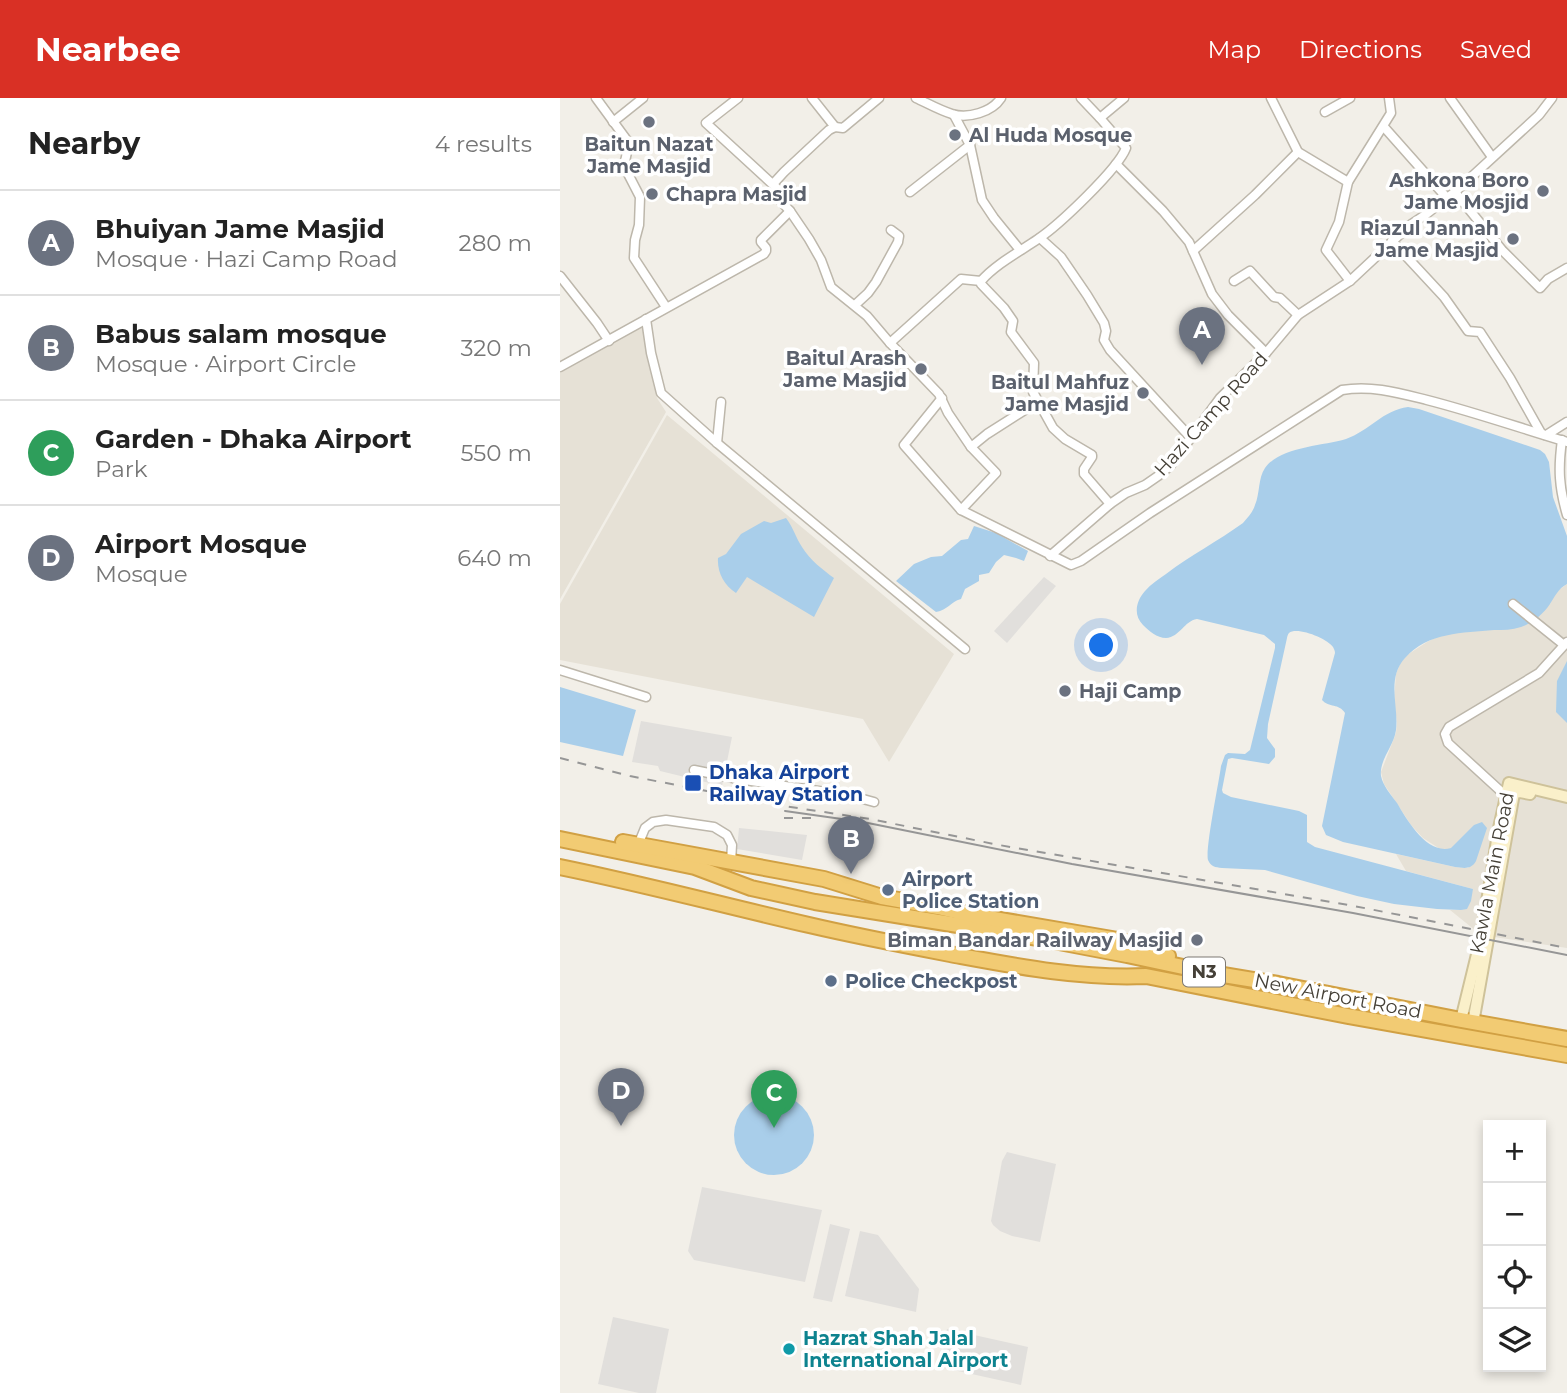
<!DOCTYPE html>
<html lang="en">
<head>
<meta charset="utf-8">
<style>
	body { margin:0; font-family:Montserrat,sans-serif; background:#f6f6f6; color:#222 }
	.controls { position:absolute; right:21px; bottom:21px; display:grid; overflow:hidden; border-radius:0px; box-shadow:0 4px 10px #0003 }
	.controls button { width:63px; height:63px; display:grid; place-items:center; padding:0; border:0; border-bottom:2px solid #e0e0e0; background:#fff; color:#222; font:35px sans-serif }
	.you { position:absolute; left:542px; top:548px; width:24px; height:24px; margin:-18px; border:5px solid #fff; border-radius:50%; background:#1a73e8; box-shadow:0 0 0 10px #1a73e833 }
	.badge { display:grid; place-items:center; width:46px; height:46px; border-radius:50%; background:#d93025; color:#fff; font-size:23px; font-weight:700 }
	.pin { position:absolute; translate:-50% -58px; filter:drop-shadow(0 2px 4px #0008) }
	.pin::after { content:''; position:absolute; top:37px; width:24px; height:21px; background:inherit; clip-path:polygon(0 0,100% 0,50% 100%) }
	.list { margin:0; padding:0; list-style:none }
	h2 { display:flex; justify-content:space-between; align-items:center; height:91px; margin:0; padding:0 28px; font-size:30px }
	h2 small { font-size:23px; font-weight:400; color:#767676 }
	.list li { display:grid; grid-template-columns:46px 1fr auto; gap:21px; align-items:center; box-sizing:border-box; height:105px; padding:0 28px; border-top:2px solid #e0e0e0 }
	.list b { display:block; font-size:26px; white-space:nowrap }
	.list p { margin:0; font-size:23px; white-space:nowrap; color:#767676 }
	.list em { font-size:23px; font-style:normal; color:#767676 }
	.icon { flex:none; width:38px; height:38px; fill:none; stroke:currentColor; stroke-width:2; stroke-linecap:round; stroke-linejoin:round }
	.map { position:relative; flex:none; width:1007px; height:1295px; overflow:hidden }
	header { display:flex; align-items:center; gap:42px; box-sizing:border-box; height:98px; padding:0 35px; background:#d93025; color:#fff }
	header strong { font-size:33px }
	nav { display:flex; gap:38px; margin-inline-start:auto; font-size:24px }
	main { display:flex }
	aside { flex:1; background:#fff }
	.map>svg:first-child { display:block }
</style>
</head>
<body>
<header>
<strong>Nearbee</strong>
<nav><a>Map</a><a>Directions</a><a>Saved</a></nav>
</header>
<main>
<aside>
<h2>Nearby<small>4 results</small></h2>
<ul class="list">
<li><span class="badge" style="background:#6b7280">A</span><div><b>Bhuiyan Jame Masjid</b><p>Mosque · Hazi Camp Road</p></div><em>280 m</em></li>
<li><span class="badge" style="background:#6b7280">B</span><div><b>Babus salam mosque</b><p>Mosque · Airport Circle</p></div><em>320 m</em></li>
<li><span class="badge" style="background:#2e9e5b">C</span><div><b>Garden - Dhaka Airport</b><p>Park</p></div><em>550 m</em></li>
<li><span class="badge" style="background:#6b7280">D</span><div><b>Airport Mosque</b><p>Mosque</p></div><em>640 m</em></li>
</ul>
</aside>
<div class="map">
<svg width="1007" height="1295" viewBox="0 0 1007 1295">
	<rect width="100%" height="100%" fill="#f2efe8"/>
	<!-- residential -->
	<g fill="#e6e1d6">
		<polygon points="83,227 97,300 106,314 0,501 0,275"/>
		<polygon points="107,317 394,556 329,664 303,621 0,562 0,506"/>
		<polygon points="1007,486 1007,850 921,837 890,812 901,812 913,791 846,773 836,756 895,769 909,770 891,750 887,752 880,751 863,740 851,727 824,686 821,674 836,635 837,625 834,603 836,576 840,566 847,557 867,544 877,539 990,506 995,495"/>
	</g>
	<!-- parking -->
	<g fill="#e1dfdc">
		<polygon points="484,479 496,488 447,545 434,533"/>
		<polygon points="81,623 172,639 162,688 100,673 98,668 72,664"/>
		<polygon points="179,730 247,737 242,762 177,751"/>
		<polygon points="447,1054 496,1066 480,1144 452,1138 440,1133 433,1127 431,1123 442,1063"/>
		<polygon points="142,1089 262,1112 245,1184 134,1162 128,1153"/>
		<polygon points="270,1126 290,1131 272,1204 253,1200"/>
		<polygon points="300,1133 318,1137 359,1191 356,1214 285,1198"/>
		<polygon points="53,1219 109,1231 96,1295 79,1295 38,1286"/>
		<polygon points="387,1231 468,1249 461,1287 380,1269"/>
	</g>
	<!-- water -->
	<g fill="#a9ceea">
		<path d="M848,309l11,2 121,41 5,4 4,8 4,35 14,39v48c-9,5 -12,12 -17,20 -7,10 -17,19 -29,23 -9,3 -18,3 -27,3 -31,3 -66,2 -89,28 -19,21 -6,48 -9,72 -2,16 -17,30 -15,46 2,10 10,19 16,27 10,17 30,52 54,45l23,-23 8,-3 5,6 -11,33c-5,9 -12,7 -21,6l-112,-25 -17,-7 -4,-9 23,-113c-6,-10 -16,-5 -23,-13l13,-47c0,-2 -1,-4 -2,-6 -5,-8 -36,-21 -44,-14 -1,1 -2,4 -2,5l-19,86 -1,14 8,11v8l-6,7 -37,-6 -4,1 -6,31 1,3 8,4 68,14 8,4v27l8,5 158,42 -2,12 -4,8 -6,1 -24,-1 -43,-5 -37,-8 -92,-26 -43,-2c-7,-1 -11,-1 -14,-8 -3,-11 11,-78 13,-94l4,-11 3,-2 17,1 5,-4 25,-102v-4l-11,-9 -67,-16c-13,2 -17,18 -31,19 -9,0 -17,-7 -23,-13 -10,-10 -7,-24 2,-34 6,-7 14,-12 21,-17 25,-19 52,-33 77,-51 5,-6 10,-11 12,-18 5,-12 3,-27 10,-37 15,-21 57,-22 81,-29 23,-8 37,-29 62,-32z"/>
		<path d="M226,420c7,9 10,20 16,29 8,13 21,23 32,31l-20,39 -67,-40 -11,16c-12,-8 -19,-21 -18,-35l8,-4 15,-20 23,-13 7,2z"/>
		<path d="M414,428l22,7 32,18 -4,10 -8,-3 -12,-3 -8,7 -7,11 -10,2v6l-14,8 -4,10c-11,3 -13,11 -25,13l-40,-31 18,-17 17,-7 11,-1 19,-16 7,-1z"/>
		<polygon points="1007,563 1007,625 996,614 997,583"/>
		<polygon points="0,589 76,612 63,658 0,644"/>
		<circle cx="214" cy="1037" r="40"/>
	</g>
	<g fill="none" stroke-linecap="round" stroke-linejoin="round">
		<defs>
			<g id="street">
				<polyline points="36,0 69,45 64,68 80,99 79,127 75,142 74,160 106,209"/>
				<path d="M178,0l-32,25 74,68 -3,6 13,14 19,28 12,21 10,27 36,29 23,27 49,51 9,19 23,34 25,26 -35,37 110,55 10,-4 69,-48 192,-123c30,-5 57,3 85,10 47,12 93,28 140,42"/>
				<polyline points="252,0 275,29"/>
				<path d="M356,0c11,5 23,12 36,16 16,5 40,-2 49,-16"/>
				<polyline points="521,0 540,20"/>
				<polyline points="711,0 738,54 788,84"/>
				<polyline points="890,0 932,59"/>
				<polyline points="765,14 790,0"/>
				<polyline points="394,17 410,47 422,102 434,120 460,152"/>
				<polyline points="53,24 83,0"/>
				<polyline points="824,29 887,100"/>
				<polyline points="556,66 603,113 629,144 652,196 668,217 706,255"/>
				<polyline points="213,86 224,74 269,32 275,29 283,30 319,0"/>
				<polyline points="350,94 410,47"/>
				<polyline points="895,94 942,152 980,190 988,181 1007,170"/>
				<polyline points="480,140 501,159 527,197 544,225 546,233 544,242 550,252 631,340"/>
				<polyline points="832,143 884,199 908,233 920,234 950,280 981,335 985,337 988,336 1007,324"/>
				<polyline points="633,153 695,97 738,54"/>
				<polyline points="0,178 37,225 49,243"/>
				<polyline points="421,183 421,186 444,210 453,223 451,234 474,265 473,294 493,330 505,341 532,357 532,359 524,371 524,376 550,406"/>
				<path d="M421,183c15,-17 38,-29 57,-42 21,-14 80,-70 88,-91l-26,-30 24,-20"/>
				<polyline points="674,183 690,173 714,199 720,200 738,217"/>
				<polyline points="790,183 766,152 779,124 788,84 831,15 829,0"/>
				<polyline points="295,207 308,195 316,184 338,144 339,138 331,132"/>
				<polyline points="86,221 91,255 101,295 157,345 405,551"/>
				<polyline points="330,245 401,181 421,183"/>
				<polyline points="0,269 204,156 206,153 206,150 201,144 201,142 230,113"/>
				<polyline points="382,300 344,347 401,412"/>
				<path d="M1002,342c-4,29 -3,47 5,75"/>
				<polyline points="157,345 161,304"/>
				<polyline points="411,349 427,336 479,303"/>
				<polyline points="490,458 550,406 566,395 585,387 598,378 611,367 660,300 706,255 738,217 790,183 850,127 865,117 895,94 979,17 992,0"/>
				<polyline points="953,506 1004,547"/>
				<polyline points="0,572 86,599"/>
				<polyline points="134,672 178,681 292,698 314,704"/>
				<polyline points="946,698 888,645 885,636 889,629 979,575 1007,544"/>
				<polyline points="78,747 85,730 93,724 106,722 154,729 167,737 172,747 171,764"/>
			</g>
			<g id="secondary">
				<polyline points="901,922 921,840 939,730 949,685 1007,699"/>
				<polyline points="913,925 954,695 960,694 970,696"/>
			</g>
			<g id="highway">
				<polyline points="0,741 135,769 191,790 255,804 478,840 567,857 651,875 718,886 901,922 1007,941"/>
				<polyline points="63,744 264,781 322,799 378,809 417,818 558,842 608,858"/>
				<path d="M0,769c84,17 166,39 249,58 47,11 94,20 141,29 65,12 130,25 196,22l202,40 219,39"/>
			</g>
		</defs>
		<!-- street casing -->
		<use href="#street" stroke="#bdb7ab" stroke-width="11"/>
		<!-- secondary casing -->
		<use href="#secondary" stroke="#cec29a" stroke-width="14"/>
		<!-- highway casing -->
		<use href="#highway" stroke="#d1a043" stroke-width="18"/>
		<!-- street -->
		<use href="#street" stroke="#fff" stroke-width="8"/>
		<!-- secondary -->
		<use href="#secondary" stroke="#faf0ca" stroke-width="10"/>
		<!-- highway -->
		<use href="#highway" stroke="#f2cb73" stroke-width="14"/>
		<!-- tram -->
		<polyline stroke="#969696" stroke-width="2" points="225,713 303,724 512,766 793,815 1007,857"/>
		<!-- rail -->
		<g stroke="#969696" stroke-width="2" stroke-dasharray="9 9" stroke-linecap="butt">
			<polyline points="0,660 70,678 224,708 310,721 439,747 794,808 1007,850"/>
			<polyline points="224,720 252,720"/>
		</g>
	</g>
	<!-- markers -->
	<g fill="#6b7280" stroke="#fff" stroke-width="2.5">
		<circle cx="89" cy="24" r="7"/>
		<circle cx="395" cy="37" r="7"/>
		<circle cx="983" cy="93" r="7"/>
		<circle cx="92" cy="96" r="7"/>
		<circle cx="953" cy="141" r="7"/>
		<circle cx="361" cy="271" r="7"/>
		<circle cx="583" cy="295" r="7"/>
		<circle cx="505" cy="593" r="7"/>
		<circle cx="637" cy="842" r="7"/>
	</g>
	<rect fill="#1a4fb4" stroke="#fff" stroke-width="2.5" x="124" y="676" width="18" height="18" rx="3.5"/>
	<g fill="#5c6f8a" stroke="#fff" stroke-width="2.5">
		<circle cx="328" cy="792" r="7"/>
		<circle cx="271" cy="883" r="7"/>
	</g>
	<circle fill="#0f9aa8" stroke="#fff" stroke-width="2.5" cx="229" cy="1251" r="7"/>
	<g text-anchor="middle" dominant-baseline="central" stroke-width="7" stroke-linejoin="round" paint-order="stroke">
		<!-- shield labels -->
		<rect fill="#fff" stroke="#7d7973" stroke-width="2" x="623" y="859.5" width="42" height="29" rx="5"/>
		<g font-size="18" font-weight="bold" fill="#454037">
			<text x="644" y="874">N3</text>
		</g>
		<!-- worship labels -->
		<g font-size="19" font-weight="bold" fill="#5b616d" stroke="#fff" text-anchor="end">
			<text x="409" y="37" text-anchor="start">Al Huda Mosque</text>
			<text x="89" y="46" text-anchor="middle">Baitun Nazat<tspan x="89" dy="22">Jame Masjid</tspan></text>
			<text x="969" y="82">Ashkona Boro<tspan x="969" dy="22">Jame Mosjid</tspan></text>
			<text x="106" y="96" text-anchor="start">Chapra Masjid</text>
			<text x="939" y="130">Riazul Jannah<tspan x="939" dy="22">Jame Masjid</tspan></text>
			<text x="347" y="260">Baitul Arash<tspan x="347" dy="22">Jame Masjid</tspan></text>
			<text x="569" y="284">Baitul Mahfuz<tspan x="569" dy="22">Jame Masjid</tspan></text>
			<text x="519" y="593" text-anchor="start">Haji Camp</text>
			<text x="623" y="842">Biman Bandar Railway Masjid</text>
		</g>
		<!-- street labels -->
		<g font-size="19" fill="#454037" stroke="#fff">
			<text transform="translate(651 316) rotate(-48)">Hazi Camp Road</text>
			<text transform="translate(932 775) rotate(-79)">Kawla Main Road</text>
			<text transform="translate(778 898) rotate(11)">New Airport Road</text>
		</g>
		<!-- transit labels -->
		<g font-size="19" font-weight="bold" fill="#164399" stroke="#fff" text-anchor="start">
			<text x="149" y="674">Dhaka Airport<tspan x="149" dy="22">Railway Station</tspan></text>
		</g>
		<!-- service labels -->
		<g font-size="19" font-weight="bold" fill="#4e5e75" stroke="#fff" text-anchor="start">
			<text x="342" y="781">Airport<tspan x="342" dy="22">Police Station</tspan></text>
			<text x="285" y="883">Police Checkpost</text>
		</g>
		<!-- culture labels -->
		<g font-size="19" font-weight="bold" fill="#0d838f" stroke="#fff" text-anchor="start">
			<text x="243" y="1240">Hazrat Shah Jalal<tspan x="243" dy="22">International Airport</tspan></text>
		</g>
	</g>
</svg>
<div class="controls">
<button>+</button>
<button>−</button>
<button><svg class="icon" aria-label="locate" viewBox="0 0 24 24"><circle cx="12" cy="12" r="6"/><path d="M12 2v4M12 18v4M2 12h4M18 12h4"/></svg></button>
<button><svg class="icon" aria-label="layers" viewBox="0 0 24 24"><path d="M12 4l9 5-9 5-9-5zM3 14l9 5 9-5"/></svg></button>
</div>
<div class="you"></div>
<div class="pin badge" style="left:642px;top:267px;background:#6b7280">A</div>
<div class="pin badge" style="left:291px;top:776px;background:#6b7280">B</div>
<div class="pin badge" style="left:214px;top:1030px;background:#2e9e5b">C</div>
<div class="pin badge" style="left:61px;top:1028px;background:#6b7280">D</div>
</div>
</main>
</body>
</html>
